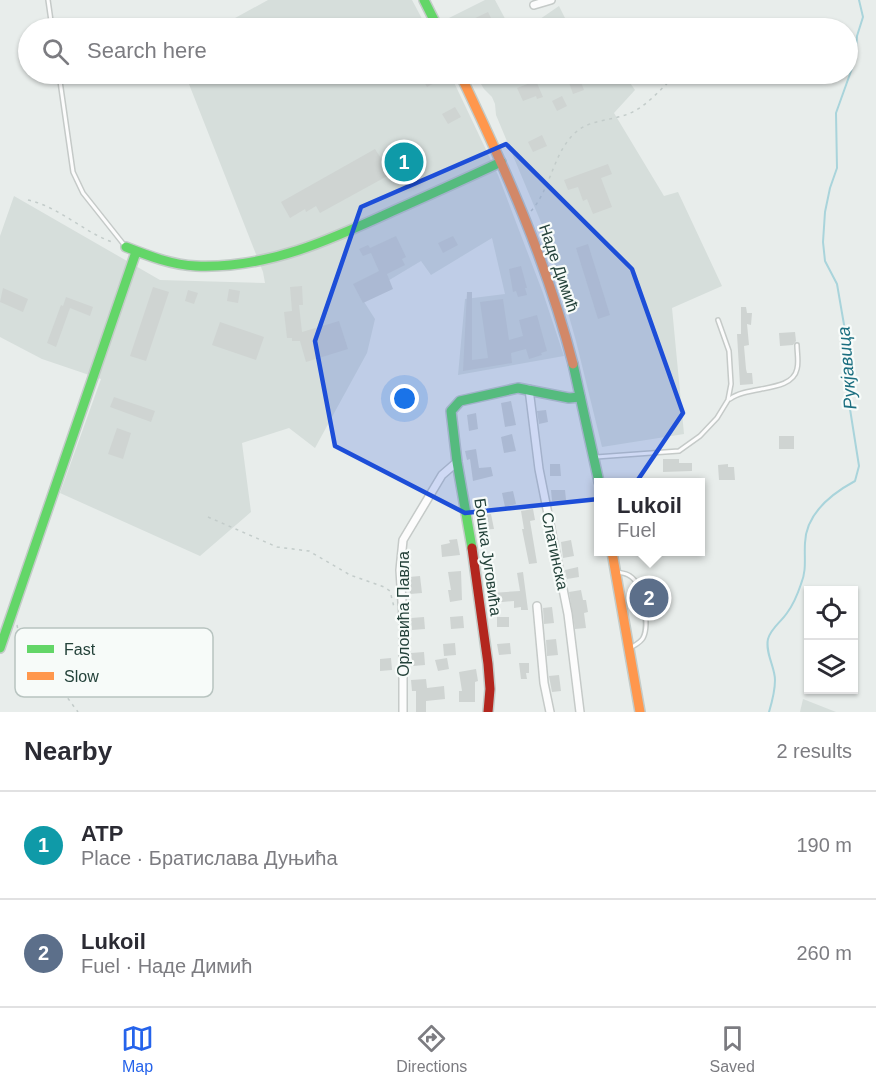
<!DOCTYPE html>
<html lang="en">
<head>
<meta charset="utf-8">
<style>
	body { margin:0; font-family:Helvetica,sans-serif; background:#f2f2f3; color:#2b2b33 }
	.controls { position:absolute; right:18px; bottom:18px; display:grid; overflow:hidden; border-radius:0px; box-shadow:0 2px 4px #0004 }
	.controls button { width:54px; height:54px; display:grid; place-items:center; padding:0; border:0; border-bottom:2px solid #e1e1e2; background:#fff; color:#2b2b33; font:30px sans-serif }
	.you { position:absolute; left:405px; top:399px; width:21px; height:21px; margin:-15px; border:4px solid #fff; border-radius:50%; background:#1a73e8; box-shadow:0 0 0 9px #1a73e833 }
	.badge { display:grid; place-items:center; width:39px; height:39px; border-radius:50%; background:#2563eb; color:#fff; font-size:20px; font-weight:700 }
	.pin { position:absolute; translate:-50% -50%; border:3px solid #fff; box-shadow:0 2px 6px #0006 }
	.popup { position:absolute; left:594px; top:478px; width:111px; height:78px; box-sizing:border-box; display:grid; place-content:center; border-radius:0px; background:#fff; filter:drop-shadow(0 2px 4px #0005); font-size:20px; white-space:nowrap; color:#7c7c81 }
	.popup b { font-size:22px; color:#2b2b33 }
	.popup::after { content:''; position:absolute; left:50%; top:100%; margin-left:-12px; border:12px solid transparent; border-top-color:#fff }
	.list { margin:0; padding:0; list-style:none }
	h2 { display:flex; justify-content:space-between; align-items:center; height:78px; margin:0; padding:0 24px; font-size:26px }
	h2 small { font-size:20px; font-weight:400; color:#7c7c81 }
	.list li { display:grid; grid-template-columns:39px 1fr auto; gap:18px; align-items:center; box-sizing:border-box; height:108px; padding:0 24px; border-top:2px solid #e1e1e2 }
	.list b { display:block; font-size:22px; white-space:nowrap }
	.list p { margin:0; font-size:20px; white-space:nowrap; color:#7c7c81 }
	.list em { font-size:20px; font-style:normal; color:#7c7c81 }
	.icon { flex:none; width:33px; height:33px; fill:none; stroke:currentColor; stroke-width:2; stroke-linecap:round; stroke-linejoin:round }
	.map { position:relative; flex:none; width:876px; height:712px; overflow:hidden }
	.search { position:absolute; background:#fff; box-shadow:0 2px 4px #0004; left:18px; right:18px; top:18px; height:66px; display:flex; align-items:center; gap:15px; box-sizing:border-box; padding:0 21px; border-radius:33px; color:#7c7c81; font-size:22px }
	.sheet { height:294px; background:#fff }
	nav { display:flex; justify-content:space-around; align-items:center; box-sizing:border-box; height:84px; border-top:2px solid #e1e1e2; background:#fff; font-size:16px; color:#7c7c81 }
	nav a { display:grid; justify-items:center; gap:3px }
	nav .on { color:#2563eb }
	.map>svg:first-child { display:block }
</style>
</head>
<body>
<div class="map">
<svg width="876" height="712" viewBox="0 0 876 712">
	<rect width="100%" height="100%" fill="#e8edeb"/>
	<!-- built -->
	<g fill="#d6dedb">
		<polygon points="268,0 412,0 427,28 217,28"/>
		<polygon points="485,0 495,0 510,28 450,28 445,20"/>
		<polygon points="559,6 570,28 527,28"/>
		<polygon points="185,74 450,74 498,175 543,293 564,356 458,375 465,299 505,294 492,238 431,275 421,261 361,297 375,319 367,353 315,448 289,428 242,443 251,512 200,556 60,493 101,379 42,359 0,337 0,236 14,196 160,280 265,283 263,272"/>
		<polygon points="475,74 624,74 635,90 614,113 664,196 678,192 722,286 672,308 684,434 602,447 576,341 545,232 496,115 495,104 492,97 484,89"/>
		<polygon points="803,699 836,712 800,712"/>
	</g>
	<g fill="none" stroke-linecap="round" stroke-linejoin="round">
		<!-- stream -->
		<path stroke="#a9d4db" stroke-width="2" d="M769,712c3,-10 6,-21 6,-32 0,-13 -10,-27 -7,-41 3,-11 13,-17 19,-26 6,-8 11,-20 14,-29 6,-14 3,-27 4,-41 1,-30 26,-49 50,-62l4,-15 -9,-57v-38l-3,-29 -10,-58 -12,-23 -2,-19 2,-30 5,-24 7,-20 -1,-55 19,-53 2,-24 6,-19 -4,-17"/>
	</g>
	<!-- building -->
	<g fill="#cfd4d2">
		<polygon points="488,12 496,28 472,28 469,21"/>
		<polygon points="420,74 433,74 438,81 427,87"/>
		<polygon points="566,74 578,74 584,90 573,94"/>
		<polygon points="534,76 543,97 537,99 536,96 523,101 517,88 530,83 528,78"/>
		<polygon points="562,96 567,106 557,111 552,101"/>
		<polygon points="455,107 461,117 448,124 442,114"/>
		<polygon points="542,135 547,146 533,152 528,142"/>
		<polygon points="375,149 391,174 320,213 316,206 306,212 305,209 290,218 281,202"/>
		<polygon points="608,164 612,174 601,178 612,207 593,214 587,199 583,201 578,187 568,190 564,180"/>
		<polygon points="396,236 406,257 402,259 405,265 387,274 393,289 363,303 353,284 379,271 371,253 363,256 359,249 368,245 370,248"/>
		<polygon points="453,236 458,245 443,253 438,243"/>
		<polygon points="588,244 610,315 598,319 576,248"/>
		<polygon points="521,266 527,288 525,288 527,295 518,297 516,291 513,292 509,269"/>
		<polygon points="302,286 303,305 299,305 302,332 339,321 348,349 306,362 300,341 292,341 292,338 287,338 284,312 292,311 290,287"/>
		<polygon points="153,287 169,292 146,361 130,356"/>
		<polygon points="3,288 28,299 23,312 0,302"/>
		<polygon points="229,289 240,291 238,303 227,301"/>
		<polygon points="188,290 198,293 194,304 185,301"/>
		<polygon points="467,292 472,292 472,360 488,358 480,302 503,299 509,340 523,336 519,320 537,315 547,351 541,353 542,355 529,359 526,349 511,353 512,363 463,371"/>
		<polygon points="66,297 93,307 90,316 70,308 56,347 47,343 61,305 63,306"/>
		<polygon points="741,307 746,307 747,313 752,313 751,325 747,324 749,345 744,346 746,369 747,373 752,373 753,384 740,385 737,334 741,334"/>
		<polygon points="220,322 264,337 256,360 212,345"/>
		<polygon points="795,332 796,341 793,345 780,346 779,333"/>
		<polygon points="114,397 155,411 151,422 110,407"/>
		<polygon points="511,401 516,425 505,427 501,403"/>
		<polygon points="546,410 548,422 539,424 537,411"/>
		<polygon points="476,413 478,429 469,431 467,415"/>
		<polygon points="117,428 131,433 123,459 108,454"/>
		<polygon points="512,434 516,451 504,453 501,437"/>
		<rect x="779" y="436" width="15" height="13"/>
		<polygon points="476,449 479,468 491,467 493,476 473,481 470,459 467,460 465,451"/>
		<polygon points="663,459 679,459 679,463 692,463 692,471 663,472"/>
		<polygon points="550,464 560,464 561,476 550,476"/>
		<polygon points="728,464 728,467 734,467 735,480 719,480 718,465"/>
		<polygon points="551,490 565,490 566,500 552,501"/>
		<polygon points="513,491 516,504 505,507 502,493"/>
		<polygon points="533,509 535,520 530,521 537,563 529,564 522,529 524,529 521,511"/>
		<polygon points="491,514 494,529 481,530 479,516"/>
		<polygon points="457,539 460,555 442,557 441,545 450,543 449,540"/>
		<polygon points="571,540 574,556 563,558 561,542"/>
		<polygon points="578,567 579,577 567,579 565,570"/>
		<polygon points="461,571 462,600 450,602 448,590 451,590 448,572"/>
		<polygon points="523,572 528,610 521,610 521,607 514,608 514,601 492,603 491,593 520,591 517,573"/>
		<polygon points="420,576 422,593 410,594 409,577"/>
		<polygon points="655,589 658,604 648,606 644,592"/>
		<polygon points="581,590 583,600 586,600 588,612 584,613 586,628 575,629 569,592"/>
		<polygon points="552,607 554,623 544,624 543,608"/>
		<polygon points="463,616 464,628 451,629 450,617"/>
		<polygon points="424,617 425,629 412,630 411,618"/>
		<rect x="497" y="617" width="12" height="10"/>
		<polygon points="556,639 558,655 547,656 546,640"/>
		<polygon points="455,643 456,655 444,656 443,644"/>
		<polygon points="510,643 511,654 499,655 497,644"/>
		<polygon points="424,652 425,665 413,666 411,653"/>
		<polygon points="391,658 392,670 380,671 380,659"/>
		<polygon points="447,658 449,669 438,671 435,660"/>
		<polygon points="519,663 529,663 529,673 526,673 527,679 521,679"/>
		<polygon points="476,669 478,681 475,682 475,702 459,702 459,691 462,691 459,672"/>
		<polygon points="559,675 561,691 552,692 549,676"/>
		<polygon points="426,679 427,688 444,686 445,699 426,701 426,712 416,712 416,691 412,691 411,680"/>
	</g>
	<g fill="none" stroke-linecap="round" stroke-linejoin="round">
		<defs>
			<g id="lane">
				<polyline points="48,0 52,28"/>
				<polyline points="59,74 73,172 83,193 125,246"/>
				<path d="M730,399c18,-14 62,-6 67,-30 2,-7 0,-16 0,-24"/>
				<polyline points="596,457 679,451 700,436 717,418 728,400 731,384 729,351 718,320"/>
				<path d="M616,572c5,1 10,1 14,4 13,8 20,49 13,62 -2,4 -8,7 -11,9"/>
			</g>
			<g id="street">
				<polyline points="534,5 551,0"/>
				<polyline points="529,389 539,469 568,614 580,712"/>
				<polyline points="537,606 544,683 550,712"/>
				<polyline points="403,712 403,618 400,570 403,540 442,475 457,462"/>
			</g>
			<g id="fast">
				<polyline points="424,0 438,28"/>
				<path d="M126,247c23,9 46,18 70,19 71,3 134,-26 197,-55 36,-16 72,-32 108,-49"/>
				<polyline points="573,364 599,482"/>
				<polyline points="472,548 457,462 451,411 460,401 518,388 569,398 580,397"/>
				<polyline points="0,648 136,252"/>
			</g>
			<g id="slow">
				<path d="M460,74c45,94 87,188 113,290"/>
				<polyline points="612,552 640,712"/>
			</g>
			<polyline id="jam" points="472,548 488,664 490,689 488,712"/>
		</defs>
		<!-- lane casing -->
		<use href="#lane" stroke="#c5cac8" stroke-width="6"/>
		<!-- street casing -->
		<use href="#street" stroke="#c5cac8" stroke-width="10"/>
		<!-- fast casing -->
		<use href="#fast" stroke="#c3cbc8" stroke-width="12"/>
		<!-- slow casing -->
		<use href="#slow" stroke="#c3cbc8" stroke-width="12"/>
		<!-- jam casing -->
		<use href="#jam" stroke="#c3cbc8" stroke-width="12"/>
		<!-- path -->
		<g stroke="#c3ccca" stroke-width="1.5" stroke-dasharray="3 4.5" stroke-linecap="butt">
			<path d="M28,200c32,7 56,33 87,43"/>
			<path d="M531,211c20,-22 22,-59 45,-79 15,-13 35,-11 52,-18 19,-7 34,-27 49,-40"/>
			<polyline points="208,517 277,547 309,551 350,575 384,587 390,591 394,607"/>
			<path d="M17,625c4,21 19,33 32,48 10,12 19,26 29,39"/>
		</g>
		<!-- lane -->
		<use href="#lane" stroke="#fcfcfc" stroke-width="3"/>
		<!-- street -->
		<use href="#street" stroke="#fcfcfc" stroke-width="7"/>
		<!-- fast -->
		<use href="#fast" stroke="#63d668" stroke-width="9"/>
		<!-- slow -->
		<use href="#slow" stroke="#ff974d" stroke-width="9"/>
		<!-- jam -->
		<use href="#jam" stroke="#b3261e" stroke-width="9"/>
	</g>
	<!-- marked area -->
	<path fill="#1d4ed8" fill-opacity="0.2" stroke="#1d4ed8" stroke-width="4.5" stroke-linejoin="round" d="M506,144l126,125 51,144 -56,83 -162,17 -130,-67 -20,-105 46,-134z"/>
	<g text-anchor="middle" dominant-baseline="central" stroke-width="4.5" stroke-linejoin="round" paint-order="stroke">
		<!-- street labels -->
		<g font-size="16" fill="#24423a" stroke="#f7fbf9">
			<text transform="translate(559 268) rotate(71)">Наде Димић</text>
			<text transform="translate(555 551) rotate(78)">Слатинска</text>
			<text transform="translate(488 557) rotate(82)">Бошка Југовића</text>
			<text transform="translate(403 614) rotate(-90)">Орловића Павла</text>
		</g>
		<!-- water labels -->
		<g font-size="18" font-style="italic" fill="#1c6f80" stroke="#f7fbf9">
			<text transform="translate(847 368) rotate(-95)">Рукјавица</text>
		</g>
	</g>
	<!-- legend -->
	<rect x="15" y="628" width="198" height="69" rx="9" fill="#f7fbf9" stroke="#b8c4c0" stroke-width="1.5"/>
	<rect x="27" y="645" width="27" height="8" fill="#63d668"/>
	<rect x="27" y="672" width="27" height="8" fill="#ff974d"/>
	<g font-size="16" fill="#24423a">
		<text x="64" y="655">Fast</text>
		<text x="64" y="682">Slow</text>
	</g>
</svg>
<div class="controls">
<button><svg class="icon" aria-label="locate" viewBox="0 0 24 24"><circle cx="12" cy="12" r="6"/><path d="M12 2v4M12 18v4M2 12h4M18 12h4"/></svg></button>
<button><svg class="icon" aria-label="layers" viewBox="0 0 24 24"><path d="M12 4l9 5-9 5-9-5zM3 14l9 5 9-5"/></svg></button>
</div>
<div class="you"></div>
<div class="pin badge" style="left:404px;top:162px;background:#0f9aa8">1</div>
<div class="pin badge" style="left:649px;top:598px;background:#5c6f8a">2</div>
<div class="popup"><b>Lukoil</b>Fuel</div>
<div class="search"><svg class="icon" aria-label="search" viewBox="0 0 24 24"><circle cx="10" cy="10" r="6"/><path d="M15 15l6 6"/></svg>Search here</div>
</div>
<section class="sheet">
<h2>Nearby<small>2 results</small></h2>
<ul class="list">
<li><span class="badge" style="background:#0f9aa8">1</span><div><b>ATP</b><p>Place · Братислава Дуњића</p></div><em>190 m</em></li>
<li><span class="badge" style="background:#5c6f8a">2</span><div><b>Lukoil</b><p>Fuel · Наде Димић</p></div><em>260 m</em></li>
</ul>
</section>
<nav>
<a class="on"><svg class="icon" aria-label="map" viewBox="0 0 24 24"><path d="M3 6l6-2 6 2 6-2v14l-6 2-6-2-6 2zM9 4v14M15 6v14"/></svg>Map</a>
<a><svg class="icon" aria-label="directions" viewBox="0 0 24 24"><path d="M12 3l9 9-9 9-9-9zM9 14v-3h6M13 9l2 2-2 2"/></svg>Directions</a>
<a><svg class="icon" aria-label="saved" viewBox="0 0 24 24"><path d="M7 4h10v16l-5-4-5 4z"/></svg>Saved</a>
</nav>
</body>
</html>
